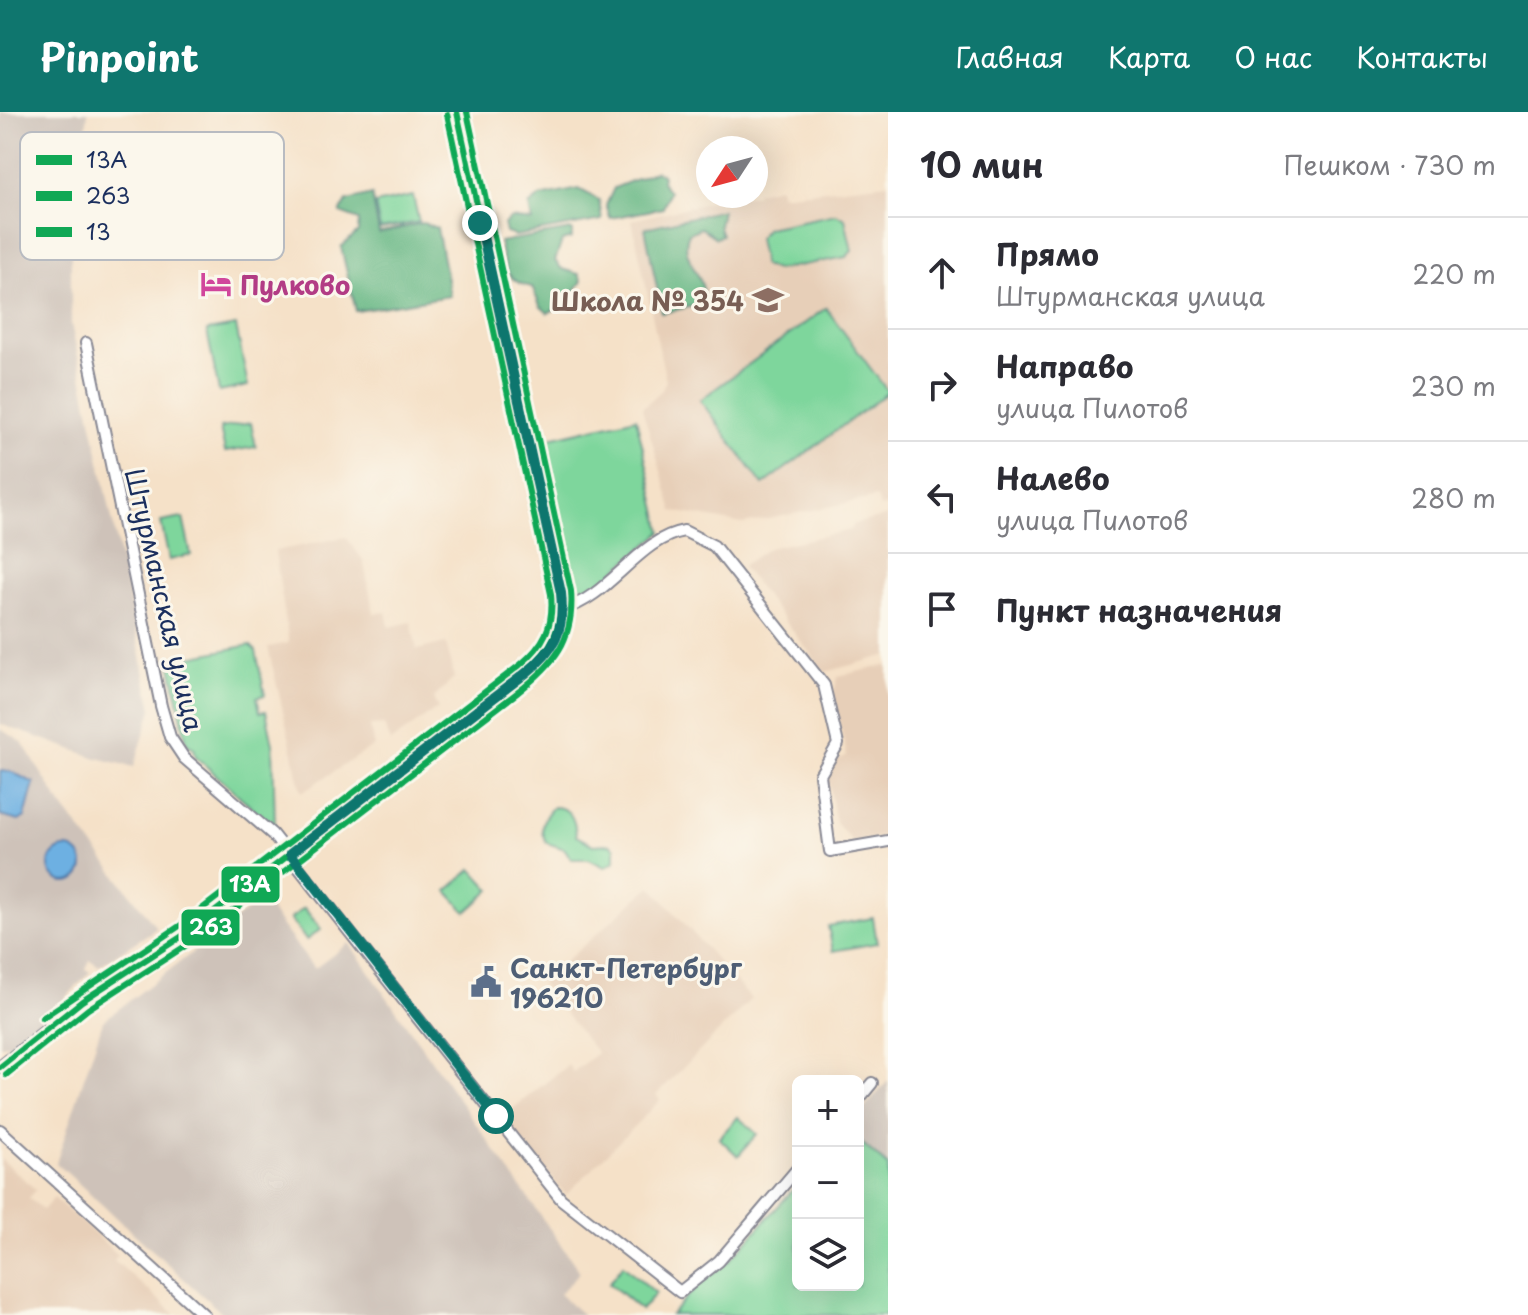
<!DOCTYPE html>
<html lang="ru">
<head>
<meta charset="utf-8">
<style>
	body { margin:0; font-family:"Playpen Sans",sans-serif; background:#f2f2f3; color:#2b2b33 }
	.controls { position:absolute; right:24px; bottom:24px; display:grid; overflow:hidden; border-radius:12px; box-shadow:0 8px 32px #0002 }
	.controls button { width:72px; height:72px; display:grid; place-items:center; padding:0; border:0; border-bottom:2px solid #e1e1e2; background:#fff; color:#2b2b33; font:40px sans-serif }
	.compass { position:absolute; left:696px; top:24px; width:72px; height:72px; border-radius:50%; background:#fff; box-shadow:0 8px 32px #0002; rotate:234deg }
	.stop { position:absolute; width:24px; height:24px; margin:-18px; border:6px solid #0f766e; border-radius:50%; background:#fff }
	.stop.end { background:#0f766e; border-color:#fff; box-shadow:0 2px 8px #0008 }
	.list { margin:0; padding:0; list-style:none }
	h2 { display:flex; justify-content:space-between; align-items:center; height:104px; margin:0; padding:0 32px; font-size:34px }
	h2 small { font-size:26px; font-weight:400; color:#7c7c81 }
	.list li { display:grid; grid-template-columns:52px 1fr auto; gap:24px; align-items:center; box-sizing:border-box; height:112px; padding:0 32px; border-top:2px solid #e1e1e2 }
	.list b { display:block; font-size:30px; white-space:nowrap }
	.list p { margin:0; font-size:26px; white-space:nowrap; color:#7c7c81 }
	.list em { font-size:26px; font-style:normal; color:#7c7c81 }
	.icon { flex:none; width:44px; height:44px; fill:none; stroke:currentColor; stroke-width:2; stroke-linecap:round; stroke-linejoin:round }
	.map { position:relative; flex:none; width:888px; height:1203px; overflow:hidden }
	header { display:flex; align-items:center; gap:48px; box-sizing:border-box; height:112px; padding:0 40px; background:#0f766e; color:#fff }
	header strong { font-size:38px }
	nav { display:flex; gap:44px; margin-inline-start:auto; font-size:28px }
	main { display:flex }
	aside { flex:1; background:#fff }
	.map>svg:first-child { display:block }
</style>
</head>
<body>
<header>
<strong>Pinpoint</strong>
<nav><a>Главная</a><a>Карта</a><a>О нас</a><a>Контакты</a></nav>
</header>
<main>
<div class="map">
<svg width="888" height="1203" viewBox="0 0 888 1203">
	<rect width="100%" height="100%" fill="#fbf7ec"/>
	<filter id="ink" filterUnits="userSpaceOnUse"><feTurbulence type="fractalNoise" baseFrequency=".0125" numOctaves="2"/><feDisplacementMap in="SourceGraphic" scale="16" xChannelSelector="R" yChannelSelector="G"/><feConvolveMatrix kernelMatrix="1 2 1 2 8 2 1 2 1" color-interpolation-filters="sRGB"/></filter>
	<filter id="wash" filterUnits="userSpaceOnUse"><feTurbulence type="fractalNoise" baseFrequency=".006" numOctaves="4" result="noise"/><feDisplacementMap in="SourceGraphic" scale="32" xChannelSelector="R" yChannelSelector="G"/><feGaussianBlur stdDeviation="1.8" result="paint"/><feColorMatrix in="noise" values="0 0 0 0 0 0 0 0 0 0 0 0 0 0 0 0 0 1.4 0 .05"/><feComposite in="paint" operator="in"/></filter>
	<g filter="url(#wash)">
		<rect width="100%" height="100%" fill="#f5e1c8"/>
		<!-- built -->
		<g fill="#e7cfb8">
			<polygon points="888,71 888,394 880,396 877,385 743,412 673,399 642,296 662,278 666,269 632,108 736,84 756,84 756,80 779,75 781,83"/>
			<polygon points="888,404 888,543 825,560 742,454 769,436 851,418 854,412"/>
			<polygon points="346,425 363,448 374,502 386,500 389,515 411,510 417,538 446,531 454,566 433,587 438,596 390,630 384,613 370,614 374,634 302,680 268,535 289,531 275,439"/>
			<polygon points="888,553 888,723 852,729 836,711 828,665 828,655 847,643 833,583 838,564"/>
			<polygon points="651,774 751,887 656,983 660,988 566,1083 505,1008 506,1002 568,953 573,960 597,941 541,871"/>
			<polygon points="0,1046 36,1078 29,1086 43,1098 54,1086 118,1143 114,1148 176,1203 0,1203"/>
		</g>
		<!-- industrial -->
		<g fill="#cec2b9">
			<polygon points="0,0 88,0 71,141 71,212 152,597 134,655 97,646 0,612"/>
			<polygon points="0,617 22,630 60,691 157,816 99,854 90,848 86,857 90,860 61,891 15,931 0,933"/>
			<polygon points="262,787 314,857 349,831 580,1160 559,1182 583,1203 224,1203 56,1051 103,909"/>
			<polygon points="888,969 888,1054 858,1028 858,1004"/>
		</g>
		<!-- green -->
		<g fill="#7ed69c" stroke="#4c827d" stroke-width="2">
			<polygon points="413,84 419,110 380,117 375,92"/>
			<polygon points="836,102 845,107 852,139 846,145 776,158 763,153 758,126 767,116"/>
			<polygon points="826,196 888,280 763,373 700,288"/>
			<polygon points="236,214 248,274 219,280 207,219"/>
			<polygon points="636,306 662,420 598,473 581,480 574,476 541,328"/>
			<polygon points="251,311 256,335 225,340 220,316"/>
			<polygon points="183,406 191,443 169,448 161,410"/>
			<polygon points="250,533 256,539 265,583 257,585 260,600 266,599 273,632 275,716 196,645 194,636 187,632 170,549"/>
			<path d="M553,695c18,0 22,13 23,29l17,9 17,-1 5,4v13l-10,6 -16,-8h-18l-6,-10 -18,-6c-9,-13 -5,-25 6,-36z"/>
			<polygon points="472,757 491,778 466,800 447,779"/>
			<polygon points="304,796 321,817 306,828 290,807"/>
			<polygon points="873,806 877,831 833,839 828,814"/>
			<polygon points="738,1005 757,1022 738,1044 719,1026"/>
			<polygon points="858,1028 888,1054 888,1203 671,1203 699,1172 730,1148 798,1072 798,1173 858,1173"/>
			<polygon points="623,1153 656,1181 641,1198 609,1171"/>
		</g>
		<!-- forest -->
		<g fill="#66b784" stroke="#407371" stroke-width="2">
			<polygon points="656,59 663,63 662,70 669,80 663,96 610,106 606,93 614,76"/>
			<polygon points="579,77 599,88 602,108 515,124 506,121 504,112 511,106 532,109 529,94 540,85"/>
			<polygon points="372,83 379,121 423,111 437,116 450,184 356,199 341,135 358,120 359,108 340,101 347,89"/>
			<path d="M722,98l-3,16 3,9 -6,3 -15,-10 -12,5c-12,26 19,42 14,67l-5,5 -36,8 -17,-85z"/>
			<path d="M572,118v8l-10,3 -7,20 7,8 17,5 3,7 -8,11 -8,3 -7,12 -11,6 -8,-7 -8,-19c-27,-5 -28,-21 -33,-45z"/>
		</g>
		<!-- water -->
		<g fill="#6db0e2" stroke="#4470a0" stroke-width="2">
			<polygon points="0,659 12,660 34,671 25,705 19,709 0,704"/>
			<circle cx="66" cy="753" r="17"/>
		</g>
	</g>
	<g filter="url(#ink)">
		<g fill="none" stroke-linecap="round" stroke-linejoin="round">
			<defs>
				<g id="minor">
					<polyline points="86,231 161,594 170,625 184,646 272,722 561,1087 680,1180 719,1149 798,1056"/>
					<path d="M563,497c46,-11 76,-71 121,-78l30,15 110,139 14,59 -18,31 10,76 58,-10"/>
					<path d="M0,955l82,-66 105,-68 324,-248c36,-29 56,-42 50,-92l-104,-481"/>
					<polyline points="858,988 872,971"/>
					<polyline points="0,1018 204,1203"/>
				</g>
			</defs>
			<!-- minor casing -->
			<use href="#minor" stroke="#888893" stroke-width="14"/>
			<!-- minor -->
			<use href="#minor" stroke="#fff" stroke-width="10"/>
			<defs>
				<path id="bus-1" d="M0,955l82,-66 105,-68 324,-248c33,-27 53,-47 50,-92l-104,-481"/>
				<path id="bus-2" d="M6,963l82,-66 105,-68 324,-248c37,-29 58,-53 54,-102l-104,-479"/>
				<path id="bus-3" d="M42,906l139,-93 339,-260c24,-20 34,-39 31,-71l-104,-480"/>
			</defs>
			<!-- bus-1 casing -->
			<use href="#bus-1" stroke="#fbf7ec" stroke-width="12"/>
			<!-- bus-2 casing -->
			<use href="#bus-2" stroke="#fbf7ec" stroke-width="12"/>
			<!-- bus-3 casing -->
			<use href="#bus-3" stroke="#fbf7ec" stroke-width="12"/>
			<!-- bus-1 -->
			<use href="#bus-1" stroke="#10a855" stroke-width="6"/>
			<!-- bus-2 -->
			<use href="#bus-2" stroke="#10a855" stroke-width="6"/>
			<!-- bus-3 -->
			<use href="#bus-3" stroke="#10a855" stroke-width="6"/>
		</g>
	</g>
	<g fill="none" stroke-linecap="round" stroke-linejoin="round" filter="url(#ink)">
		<!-- route -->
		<path stroke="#0f766e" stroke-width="10" d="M480,111l81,370c4,38 -6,57 -35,80l-236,181 206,262"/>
	</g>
	<!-- icons -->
	<defs>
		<symbol id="hotel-bare" viewBox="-9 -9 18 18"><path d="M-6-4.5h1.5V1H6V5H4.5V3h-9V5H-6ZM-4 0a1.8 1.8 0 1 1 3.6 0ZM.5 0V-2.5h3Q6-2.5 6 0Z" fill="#d1479c" stroke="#fbf7ec" stroke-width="2.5" paint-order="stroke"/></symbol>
		<symbol id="school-bare" viewBox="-9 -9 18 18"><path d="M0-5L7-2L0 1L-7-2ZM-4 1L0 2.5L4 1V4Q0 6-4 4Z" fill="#8d6e63" stroke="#fbf7ec" stroke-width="2.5" paint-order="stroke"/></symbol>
		<symbol id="civic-bare" viewBox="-9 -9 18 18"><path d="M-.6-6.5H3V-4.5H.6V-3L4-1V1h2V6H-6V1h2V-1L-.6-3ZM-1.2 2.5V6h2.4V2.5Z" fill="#5c6f8a" stroke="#fbf7ec" stroke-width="2.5" paint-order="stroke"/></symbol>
	</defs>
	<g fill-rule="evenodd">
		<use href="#hotel-bare" x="194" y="150" width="44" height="44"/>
		<use href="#school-bare" x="746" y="166" width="44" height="44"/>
		<use href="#civic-bare" x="464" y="848" width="44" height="44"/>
	</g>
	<g text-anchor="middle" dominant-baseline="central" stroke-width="6" stroke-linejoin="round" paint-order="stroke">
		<!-- hotel labels -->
		<g font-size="26" font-weight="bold" fill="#b23c85" stroke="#fbf7ec" text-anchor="start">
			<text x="240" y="172">Пулково</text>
		</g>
		<!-- education labels -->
		<g font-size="26" font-weight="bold" fill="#785e54" stroke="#fbf7ec" text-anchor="end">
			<text x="744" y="188">Школа № 354</text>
		</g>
		<!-- street labels -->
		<g font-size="26" fill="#1b2f5e" stroke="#fbf7ec">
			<text transform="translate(165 488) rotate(77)">Штурманская улица</text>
		</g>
		<!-- service labels -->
		<g font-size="26" font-weight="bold" fill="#4e5e75" stroke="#fbf7ec" text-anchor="start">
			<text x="510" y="855">Санкт-Петербург<tspan x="510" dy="30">196210</tspan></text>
		</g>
	</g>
	<!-- legend -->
	<rect x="20" y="20" width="264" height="128" rx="12" fill="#fbf7ec" stroke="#b8bbc1" stroke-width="2"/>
	<rect x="36" y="43" width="36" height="10" fill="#10a855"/>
	<rect x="36" y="79" width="36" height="10" fill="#10a855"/>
	<rect x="36" y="115" width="36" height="10" fill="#10a855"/>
	<g font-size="22" fill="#1b2f5e">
		<text x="86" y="56">13А</text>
		<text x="86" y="92">263</text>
		<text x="86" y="128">13</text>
	</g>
	<g stroke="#fbf7ec" stroke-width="3">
		<rect x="220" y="753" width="61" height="39" rx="8" fill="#10a855"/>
		<rect x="180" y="796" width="61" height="39" rx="8" fill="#10a855"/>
	</g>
	<g font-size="22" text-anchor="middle" font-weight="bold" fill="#fff">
		<text x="250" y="780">13А</text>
		<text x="211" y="823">263</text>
	</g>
</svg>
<div class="controls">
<button>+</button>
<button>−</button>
<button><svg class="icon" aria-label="layers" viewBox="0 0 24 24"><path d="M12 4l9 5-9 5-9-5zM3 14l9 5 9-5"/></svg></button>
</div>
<svg class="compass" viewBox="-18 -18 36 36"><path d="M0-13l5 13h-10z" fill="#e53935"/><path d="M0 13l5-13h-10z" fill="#7c7c81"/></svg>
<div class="stop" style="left:496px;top:1004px"></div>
<div class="stop end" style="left:480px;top:111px"></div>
</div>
<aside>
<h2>10 мин<small>Пешком · 730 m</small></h2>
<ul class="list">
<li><svg class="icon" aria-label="ahead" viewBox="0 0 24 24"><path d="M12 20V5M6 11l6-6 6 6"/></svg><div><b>Прямо</b><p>Штурманская улица</p></div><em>220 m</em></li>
<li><svg class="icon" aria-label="right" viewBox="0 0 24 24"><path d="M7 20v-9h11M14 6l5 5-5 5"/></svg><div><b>Направо</b><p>улица Пилотов</p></div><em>230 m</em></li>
<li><svg class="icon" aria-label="left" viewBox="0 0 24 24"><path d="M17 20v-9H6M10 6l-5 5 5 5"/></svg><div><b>Налево</b><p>улица Пилотов</p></div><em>280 m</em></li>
<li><svg class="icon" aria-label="arrive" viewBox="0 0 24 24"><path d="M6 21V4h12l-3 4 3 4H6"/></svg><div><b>Пункт назначения</b></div></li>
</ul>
</aside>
</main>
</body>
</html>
